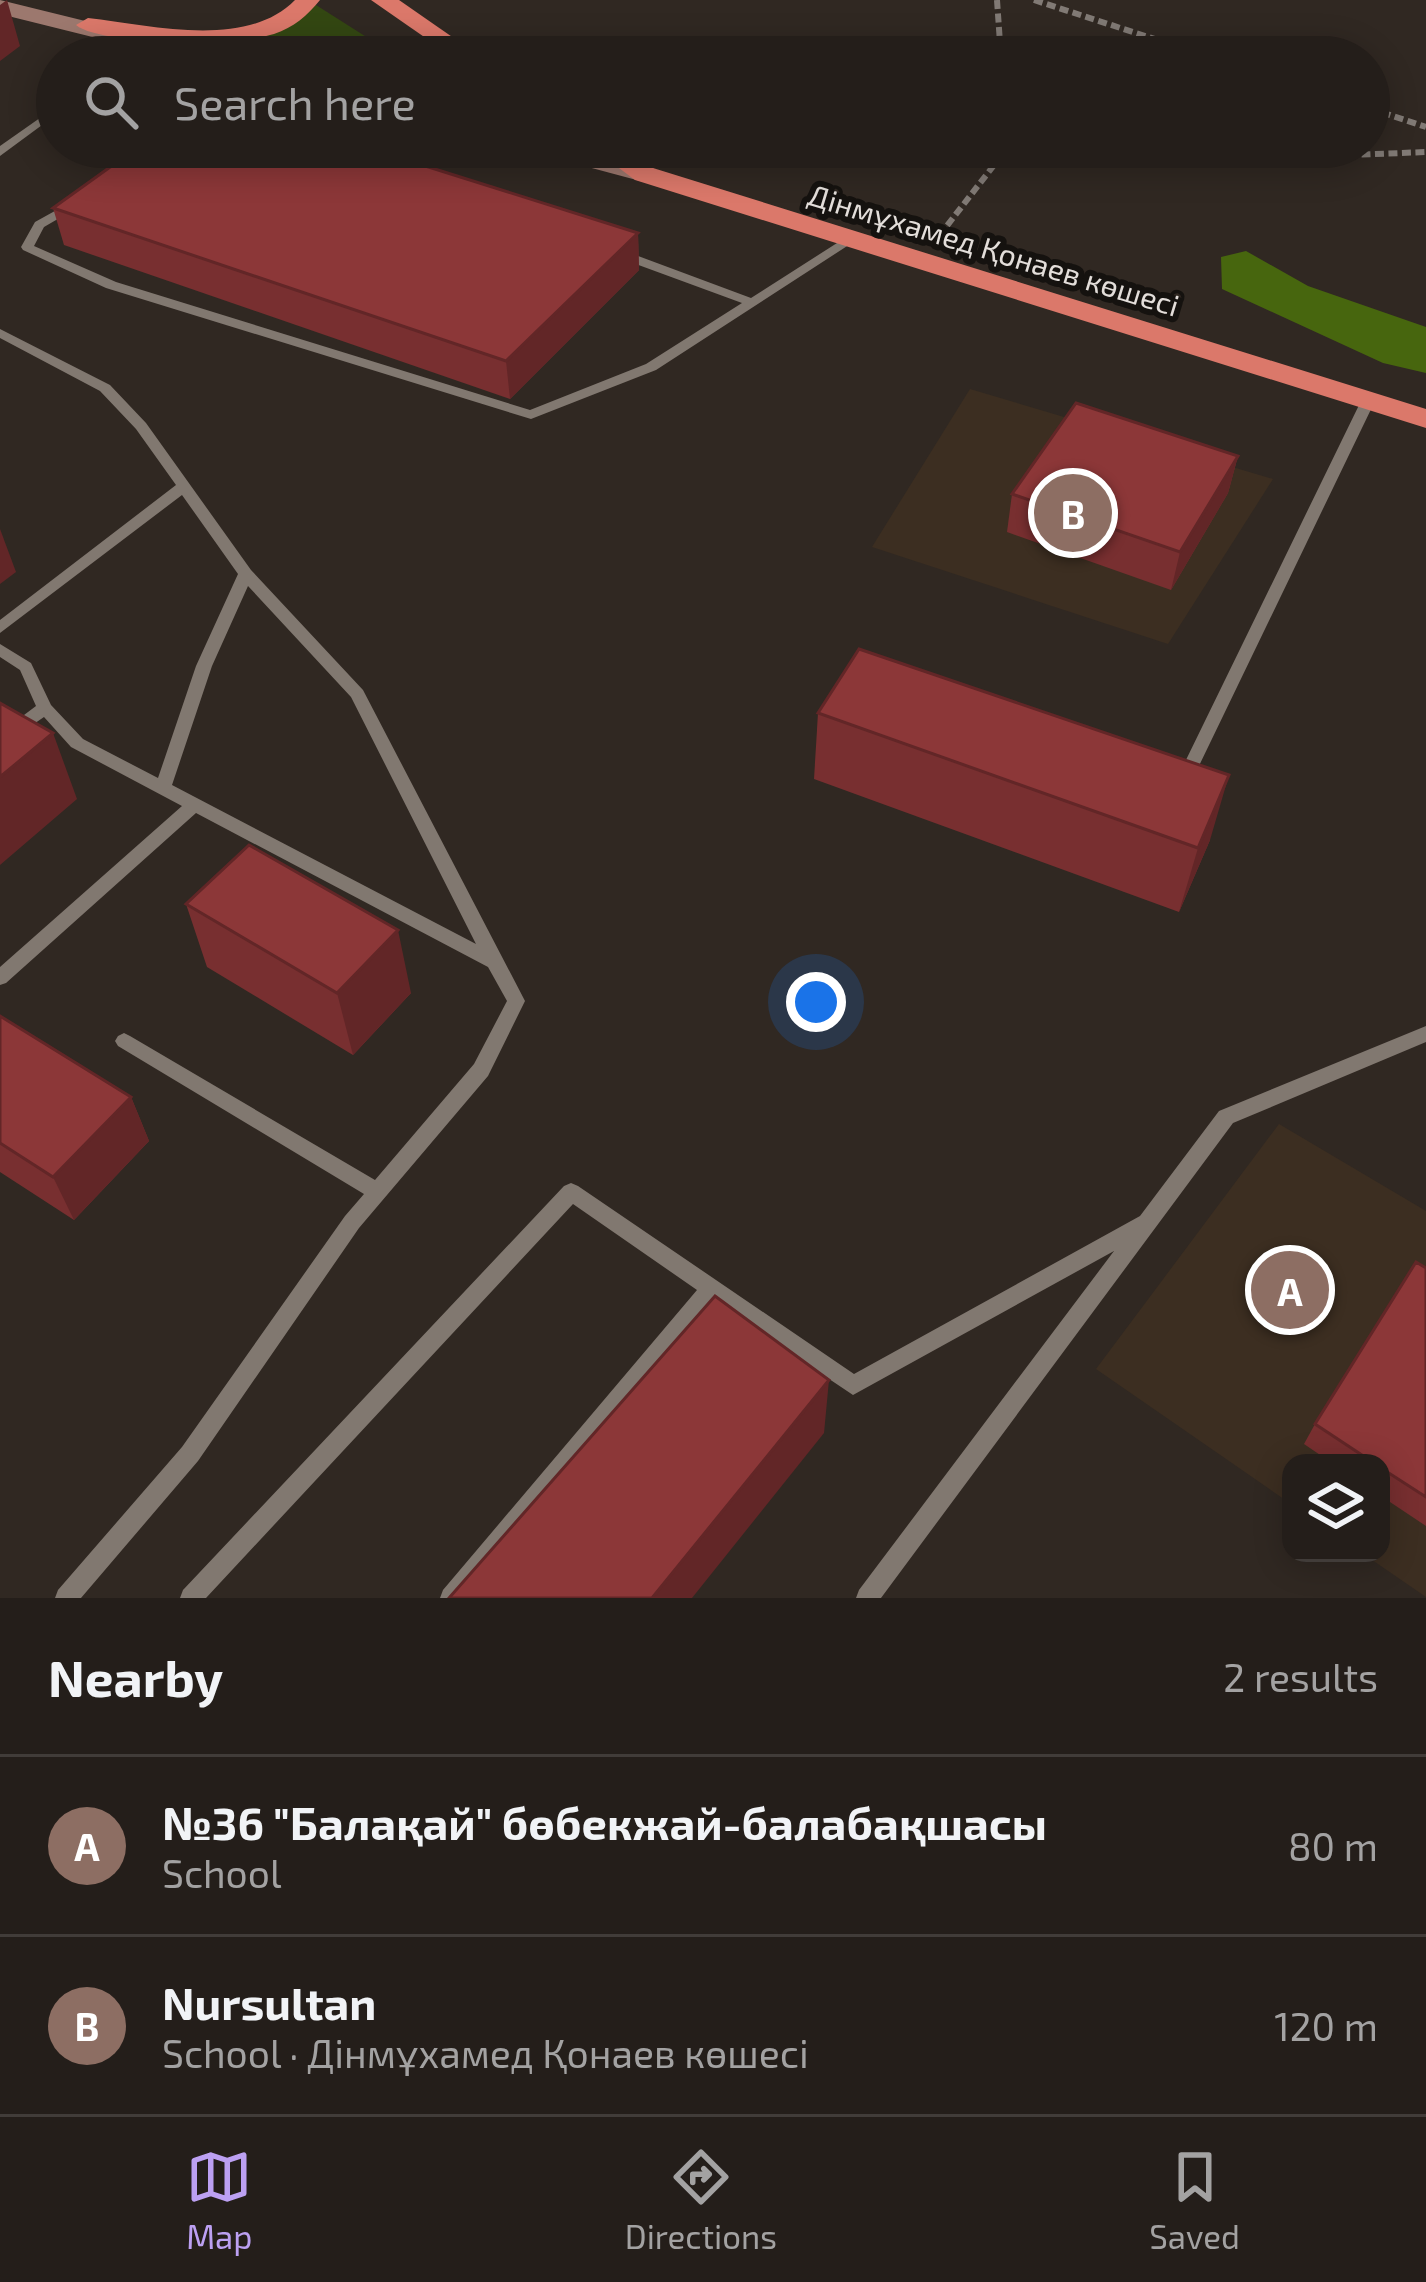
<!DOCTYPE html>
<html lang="en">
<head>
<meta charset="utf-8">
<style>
	body { margin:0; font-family:"Exo 2",sans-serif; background:#302b27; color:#f1f3f6 }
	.controls { position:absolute; right:36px; bottom:36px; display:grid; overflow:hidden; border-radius:24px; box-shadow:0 6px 30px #0003 }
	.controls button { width:108px; height:108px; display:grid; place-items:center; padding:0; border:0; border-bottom:3px solid #413c39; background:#241e1a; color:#f1f3f6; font:60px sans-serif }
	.you { position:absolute; left:816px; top:1002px; width:42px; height:42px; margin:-30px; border:9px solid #fff; border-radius:50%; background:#1a73e8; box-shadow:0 0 0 18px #1a73e833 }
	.badge { display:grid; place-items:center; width:78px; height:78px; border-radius:50%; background:#bca0f2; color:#fff; font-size:39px; font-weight:700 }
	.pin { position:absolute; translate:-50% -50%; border:6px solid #fff; box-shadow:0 3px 12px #0006 }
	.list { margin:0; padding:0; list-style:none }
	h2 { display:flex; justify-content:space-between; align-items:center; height:156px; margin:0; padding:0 48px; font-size:51px }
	h2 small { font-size:39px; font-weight:400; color:#a3a2a2 }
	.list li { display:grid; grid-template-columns:78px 1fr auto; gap:36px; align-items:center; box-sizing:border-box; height:180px; padding:0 48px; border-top:3px solid #413c39 }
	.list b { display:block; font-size:45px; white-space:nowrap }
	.list p { margin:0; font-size:39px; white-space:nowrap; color:#a3a2a2 }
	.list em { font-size:39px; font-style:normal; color:#a3a2a2 }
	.icon { flex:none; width:66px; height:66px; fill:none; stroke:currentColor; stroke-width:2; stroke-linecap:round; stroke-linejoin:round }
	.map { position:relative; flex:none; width:1426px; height:1598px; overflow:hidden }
	.search { position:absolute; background:#241e1a; box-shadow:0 6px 30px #0003; left:36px; right:36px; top:36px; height:132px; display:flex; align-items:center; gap:30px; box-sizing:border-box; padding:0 42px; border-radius:66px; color:#a3a2a2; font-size:45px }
	.sheet { height:516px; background:#241e1a }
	nav { display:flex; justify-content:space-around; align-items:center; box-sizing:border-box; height:168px; border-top:3px solid #413c39; background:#241e1a; font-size:33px; color:#a3a2a2 }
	nav a { display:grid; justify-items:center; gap:6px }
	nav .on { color:#bca0f2 }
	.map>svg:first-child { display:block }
</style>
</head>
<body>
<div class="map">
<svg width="1426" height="1598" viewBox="0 0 1426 1598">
	<rect width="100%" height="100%" fill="#302822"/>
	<!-- education -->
	<g fill="#3c2e21">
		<polygon points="970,389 1273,479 1168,644 872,547"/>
		<polygon points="1279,1124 1426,1211 1426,1597 1362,1553 1381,1553 1381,1463 1291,1463 1291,1504 1096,1369"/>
	</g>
	<!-- green -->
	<polygon fill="#334712" points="316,5 398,57 294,57 235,40 262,35"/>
	<!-- forest -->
	<polygon fill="#47660e" points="1246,251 1308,286 1426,327 1426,373 1383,363 1222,289 1221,257"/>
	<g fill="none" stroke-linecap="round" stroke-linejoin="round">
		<!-- path -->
		<g stroke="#817a75" stroke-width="6" stroke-dasharray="9 4.5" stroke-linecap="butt">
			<polyline points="997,0 1001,57"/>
			<polyline points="1034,0 1210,57"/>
			<polyline points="1369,108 1426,127"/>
			<polyline points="1052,147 1179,162 1426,152"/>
			<polyline points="939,236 1008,147"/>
		</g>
		<!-- lane -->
		<g fill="#817870" fill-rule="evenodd">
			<polygon points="138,38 147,40 126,57 113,57"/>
			<polygon points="57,106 57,114 0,156 0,146"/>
			<polygon points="71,202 77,206 75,209 44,227 34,246 116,282 530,410 646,364 742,303 614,256 614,250 622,250 751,298 848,236 852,235 858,239 656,370 531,419 106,288 23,250 21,247 35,222"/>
			<path d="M0,329l110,56 36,38 105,147 112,120 162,311 -37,75 -129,152 -161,233 -117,137h-26l3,-8 124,-143 163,-231 19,-22 -246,-148 -3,-5 3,-5 6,-3 6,3 245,144 99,-116 33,-63 -19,-34 -292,-154 -190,170 -6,2v-18l182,-161 -111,-59 -27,-30 -44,30v-14l36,-27 -16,-36 -20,-13v-13l31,19 20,42 32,34 75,39 38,-112 42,-92 -56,-79 -182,138v-13l176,-135 -40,-56 -36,-38 -100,-53zM248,586l103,111 125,247 -304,-159 40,-119z"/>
			<polygon points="1368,397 1375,401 1196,772 1188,778 1175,773 1173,769 1175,765 1184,764 1361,401"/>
			<polygon points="1426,1026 1426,1042 1233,1123 881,1598 856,1598 859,1590 1114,1251 853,1395 713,1301 465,1598 440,1598 443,1590 697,1290 573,1204 206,1598 180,1598 183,1590 564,1186 571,1183 578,1186 854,1374 1140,1216 1219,1111"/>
		</g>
		<!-- secondary -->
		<g fill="#9c786e" fill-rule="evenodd">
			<polygon points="0,0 211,52 214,57 173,57 0,14"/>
			<polygon points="528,147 571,147 653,168 657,174 644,182 532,152"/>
		</g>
		<!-- highway -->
		<g fill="#db786a" fill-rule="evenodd">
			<path d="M295,0h25c-13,16 -26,27 -46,34 -34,11 -173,12 -198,-9l12,-7c62,7 158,32 207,-18z"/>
			<polygon points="371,0 399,0 481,57 453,57"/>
			<polygon points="591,147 621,147 653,168 1426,409 1426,428 635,180"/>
		</g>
	</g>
	<!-- wall -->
	<g fill="#782f30">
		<polygon points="53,208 638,233 639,270 510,399 64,245"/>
		<polygon points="1238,456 1228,493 1171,590 1007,532 1012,494"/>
		<polygon points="818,713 1210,840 1179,912 814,779"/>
		<polygon points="186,904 411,993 353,1055 207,967"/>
		<polygon points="0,1016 131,1097 149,1141 74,1220 0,1172"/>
		<polygon points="1426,1268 1426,1526 1381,1496 1381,1463 1332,1463 1304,1444 1315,1424"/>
	</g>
	<!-- shaded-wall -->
	<g fill="#622627">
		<polygon points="7,0 20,46 0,61 0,5"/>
		<polygon points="638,233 639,270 510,399 506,361"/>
		<polygon points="1238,456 1228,493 1171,590 1180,552"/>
		<polygon points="0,529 16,572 0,584"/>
		<polygon points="53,733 77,799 0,865 0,777"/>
		<polygon points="1229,775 1210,840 1179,912 1198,848"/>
		<polygon points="398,930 411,993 353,1055 337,993"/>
		<polygon points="131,1097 149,1141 74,1220 53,1177"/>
		<polygon points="829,1380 824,1433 692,1598 652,1598"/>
	</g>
	<!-- building -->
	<g fill="#8c3738" stroke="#622627" stroke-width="3">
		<polygon points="138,147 365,147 638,233 506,361 53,208"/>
		<polygon points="1076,403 1238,456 1180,552 1012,494"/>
		<polygon points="859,649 1229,775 1198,848 818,713"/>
		<polygon points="0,703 53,733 0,777"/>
		<polygon points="249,845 398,930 337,993 186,904"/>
		<polygon points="0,1016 131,1097 53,1177 0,1143"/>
		<polygon points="1416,1262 1426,1268 1426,1497 1381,1468 1381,1463 1374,1463 1315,1424"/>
		<polygon points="715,1296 829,1380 652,1598 449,1598"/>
	</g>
	<g text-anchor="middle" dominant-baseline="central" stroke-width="12" stroke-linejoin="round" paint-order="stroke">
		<!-- far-street labels -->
		<g font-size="30" fill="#e3deda" stroke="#15120f">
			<text transform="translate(994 249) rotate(17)">Дінмұхамед Қонаев көшесі</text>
		</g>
	</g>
</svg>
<div class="controls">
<button><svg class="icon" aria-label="layers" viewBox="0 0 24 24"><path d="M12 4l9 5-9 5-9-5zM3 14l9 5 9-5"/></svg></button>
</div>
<div class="you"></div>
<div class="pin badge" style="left:1290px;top:1290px;background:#8d6e63">A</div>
<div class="pin badge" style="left:1073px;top:513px;background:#8d6e63">B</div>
<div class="search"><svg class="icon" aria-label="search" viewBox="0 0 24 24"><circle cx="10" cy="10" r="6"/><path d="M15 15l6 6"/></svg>Search here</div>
</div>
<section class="sheet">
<h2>Nearby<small>2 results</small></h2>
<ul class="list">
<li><span class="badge" style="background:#8d6e63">A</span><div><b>№36 &quot;Балақай&quot; бөбекжай-балабақшасы</b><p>School</p></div><em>80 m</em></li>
<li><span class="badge" style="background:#8d6e63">B</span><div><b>Nursultan</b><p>School · Дінмұхамед Қонаев көшесі</p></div><em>120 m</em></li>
</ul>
</section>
<nav>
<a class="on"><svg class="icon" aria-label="map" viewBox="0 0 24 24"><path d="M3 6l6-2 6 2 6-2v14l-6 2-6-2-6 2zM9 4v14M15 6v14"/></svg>Map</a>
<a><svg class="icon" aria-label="directions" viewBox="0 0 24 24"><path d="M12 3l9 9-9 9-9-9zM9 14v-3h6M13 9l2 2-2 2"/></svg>Directions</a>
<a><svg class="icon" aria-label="saved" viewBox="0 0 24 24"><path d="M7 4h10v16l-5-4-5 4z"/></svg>Saved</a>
</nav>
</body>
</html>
